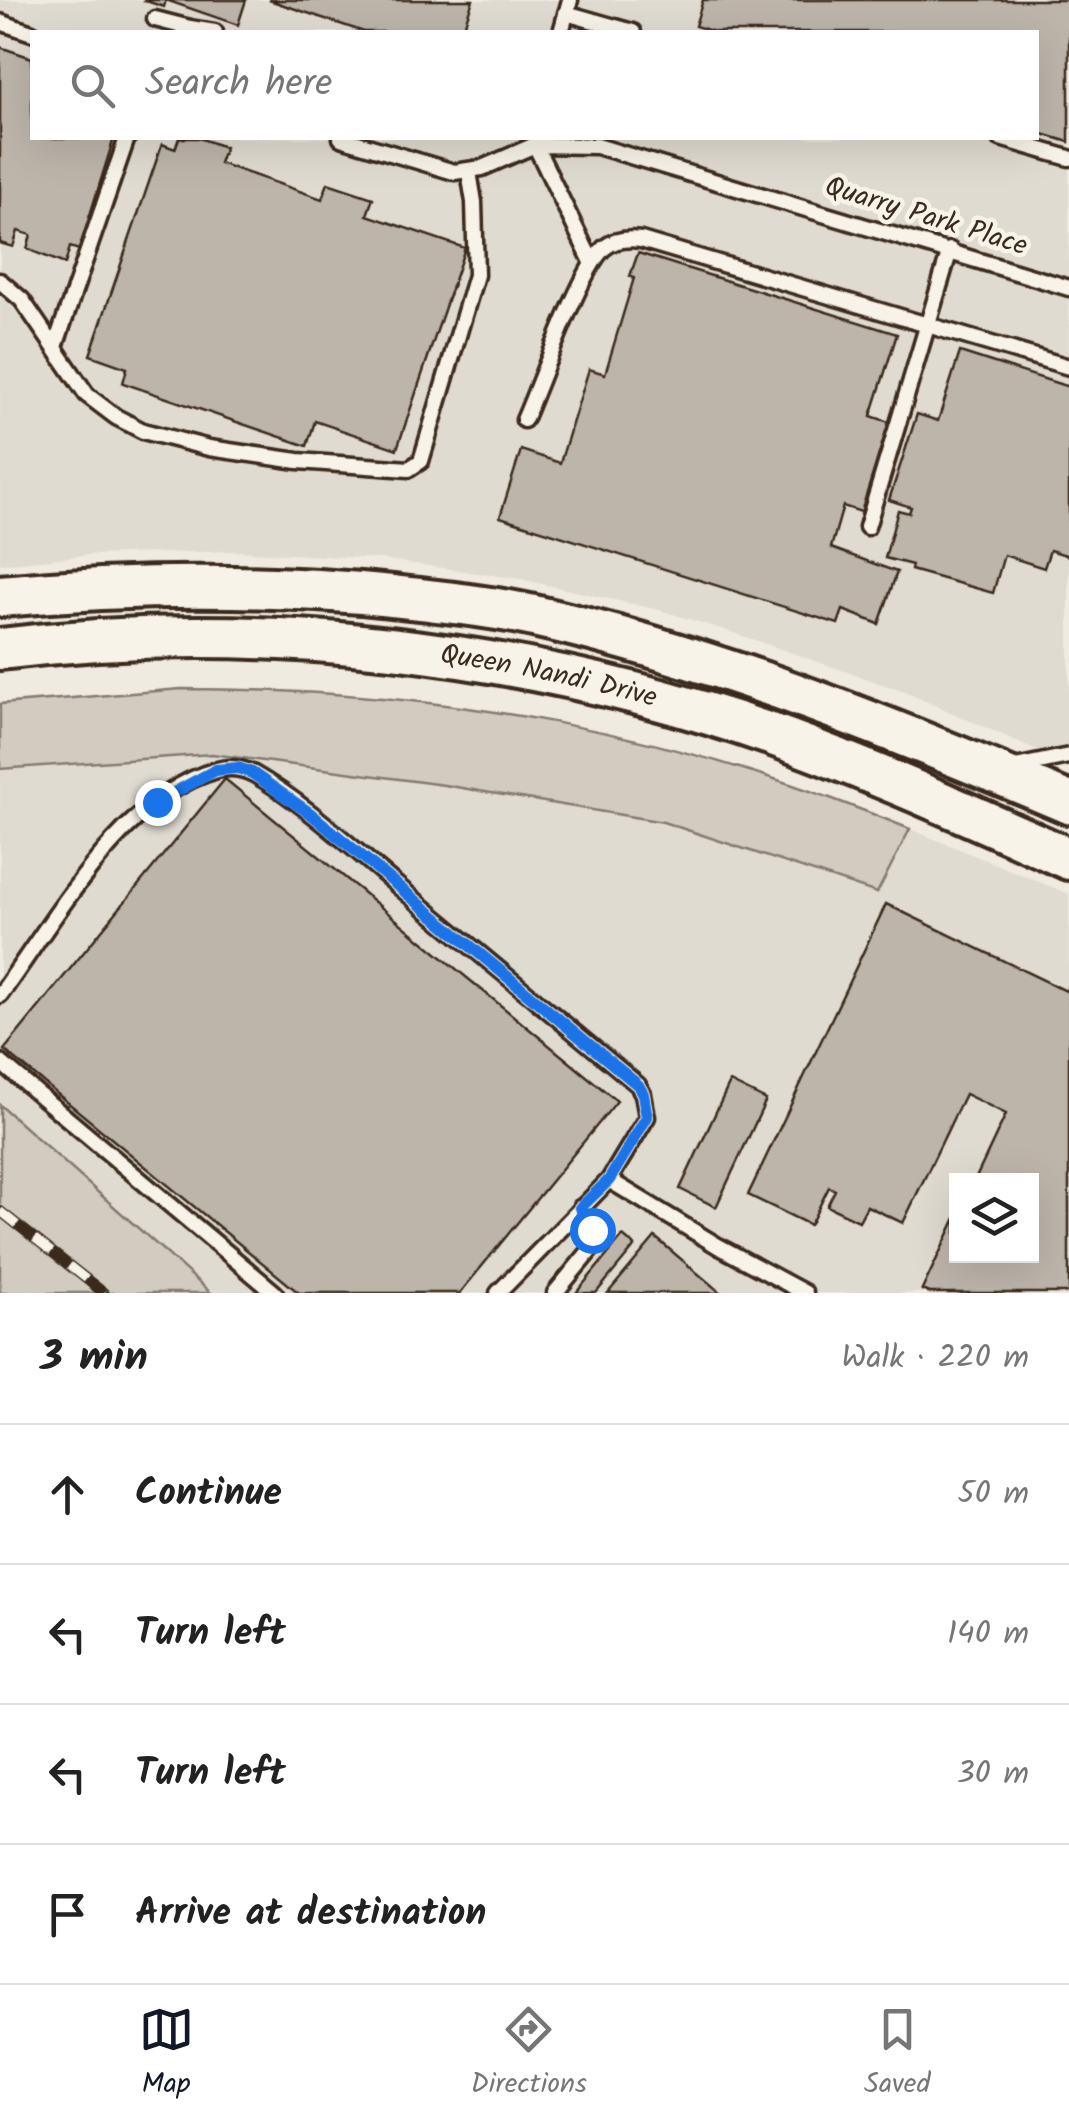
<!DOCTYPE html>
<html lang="en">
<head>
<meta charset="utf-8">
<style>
	body { margin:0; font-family:Kalam,sans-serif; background:#f2f2f2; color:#222 }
	.controls { position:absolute; right:30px; bottom:30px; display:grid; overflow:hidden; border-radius:0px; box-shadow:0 10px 40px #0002 }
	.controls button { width:90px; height:90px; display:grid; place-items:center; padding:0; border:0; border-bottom:2px solid #e0e0e0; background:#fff; color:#222; font:50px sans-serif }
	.stop { position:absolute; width:30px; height:30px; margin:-22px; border:8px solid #1a73e8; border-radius:50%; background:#fff }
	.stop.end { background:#1a73e8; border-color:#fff; box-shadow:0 2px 10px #0008 }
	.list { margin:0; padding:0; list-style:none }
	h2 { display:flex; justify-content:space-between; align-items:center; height:130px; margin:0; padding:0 40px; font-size:42px }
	h2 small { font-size:32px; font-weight:400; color:#767676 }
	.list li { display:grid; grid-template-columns:65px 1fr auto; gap:30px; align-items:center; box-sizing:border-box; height:140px; padding:0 40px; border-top:2px solid #e0e0e0 }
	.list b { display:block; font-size:38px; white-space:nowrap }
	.list em { font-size:32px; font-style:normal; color:#767676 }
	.icon { flex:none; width:55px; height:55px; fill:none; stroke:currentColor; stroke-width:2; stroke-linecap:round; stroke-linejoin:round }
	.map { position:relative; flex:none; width:1069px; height:1293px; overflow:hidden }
	.search { position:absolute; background:#fff; box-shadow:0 10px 40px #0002; left:30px; right:30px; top:30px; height:110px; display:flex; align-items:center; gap:25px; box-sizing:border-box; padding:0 35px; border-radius:0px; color:#767676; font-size:38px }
	.sheet { height:690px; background:#fff }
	nav { display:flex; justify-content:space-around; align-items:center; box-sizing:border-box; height:140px; border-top:2px solid #e0e0e0; background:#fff; font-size:28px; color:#767676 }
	nav a { display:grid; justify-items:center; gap:5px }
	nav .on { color:#111827 }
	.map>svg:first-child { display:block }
</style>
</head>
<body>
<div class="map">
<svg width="1069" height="1293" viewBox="0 0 1069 1293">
	<rect width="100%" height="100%" fill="#efebe0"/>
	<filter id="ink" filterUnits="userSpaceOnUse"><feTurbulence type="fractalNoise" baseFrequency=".01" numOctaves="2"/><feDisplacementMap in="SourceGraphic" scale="20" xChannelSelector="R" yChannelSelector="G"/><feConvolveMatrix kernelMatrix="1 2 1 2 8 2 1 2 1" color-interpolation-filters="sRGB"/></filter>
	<g filter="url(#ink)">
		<!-- built -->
		<g fill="#e0dbd0" fill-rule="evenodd">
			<path d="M0,0h1069v764l-169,-74 -172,-59 -69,-21 -139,-31 -141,-20 -144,-8 -146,4 -89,9zM32,32h1004v106h-1004z"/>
			<path d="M212,754l232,31 219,37 213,71 34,-64 159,65v399h-858l-211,-188v-336zM956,1180h76v76h-76z"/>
		</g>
		<!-- green -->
		<g fill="#d1cbc0" stroke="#867a6f" stroke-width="2.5">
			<path d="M181,689c258,0 490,41 729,140l-33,64 -214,-71 -219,-37 -232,-31 -212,15v-65z"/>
			<polygon points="0,1105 211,1293 0,1293"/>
		</g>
		<!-- building -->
		<g fill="#bdb5aa" stroke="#3b2a1e" stroke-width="2.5">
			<polygon points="143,0 246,0 238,25 166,0 164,7"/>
			<polygon points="269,0 473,0 462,32 364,32"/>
			<polygon points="703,0 1069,0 1069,142 1036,132 1036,32 715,32 695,26"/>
			<polygon points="0,47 32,58 32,138 114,138 79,250 70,247 65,264 27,249 31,235 18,231 13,247 0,243"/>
			<polygon points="179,138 199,138 225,147 219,163 322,199 328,183 373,198 367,215 465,248 397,449 315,421 307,446 123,383 127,368 90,355 162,144 175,149"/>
			<polygon points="638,253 897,334 871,416 889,422 861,512 843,506 831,548 897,572 879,624 843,610 838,624 500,517 521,450 560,463 589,369 605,374 634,278 630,276"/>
			<polygon points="960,352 1069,387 1069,556 1050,550 1044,568 1004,555 993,593 911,570 912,565 885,558 898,510 909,513 911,507 889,500 917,414 938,421"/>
			<polygon points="225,779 617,1101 460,1293 299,1293 4,1050"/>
			<polygon points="886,904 1066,991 1069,984 1069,1293 930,1293 922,1290 956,1218 956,1256 1032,1256 1032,1180 975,1180 1006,1114 965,1094 903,1223 867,1206 859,1221 827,1206 835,1190 829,1187 810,1225 748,1195"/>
			<polygon points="730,1082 766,1100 716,1207 680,1189"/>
			<polygon points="623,1236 635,1246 596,1293 576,1293"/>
			<polygon points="655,1237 721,1293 608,1293"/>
		</g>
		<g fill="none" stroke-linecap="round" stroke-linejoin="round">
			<defs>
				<g id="lane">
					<polyline points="566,13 633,32"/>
					<polyline points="155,19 190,28 188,32"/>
					<polyline points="0,22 32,33"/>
					<polyline points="190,28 215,32"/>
					<polyline points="561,32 570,0"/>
					<polyline points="341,138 454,172 482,168 535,145 597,146 1069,288"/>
					<polyline points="537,138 535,145 592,262"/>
					<polyline points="1000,138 1069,158"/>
					<polyline points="0,281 22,300 87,395 116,417 143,431 209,448 298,461 409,469 421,461 476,275 474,202 469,172"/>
					<polyline points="56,344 127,138"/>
					<path d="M524,420c16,-36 56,-150 80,-172 11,-9 23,-10 37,-8l428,127"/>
					<polyline points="867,527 950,250"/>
					<polyline points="1015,767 1069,756"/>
					<path d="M0,995c55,-75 122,-199 217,-225 13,-4 25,-2 37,4 52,30 98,74 144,112 80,66 160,133 240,199l5,9 4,23 -38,63"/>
					<polyline points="0,1062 275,1293"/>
					<polyline points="498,1293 609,1180 718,1246 805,1293"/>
					<polyline points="555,1293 593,1247 592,1230 580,1208"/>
				</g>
				<g id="secondary">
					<path d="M0,596c131,-12 261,-13 392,0 47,5 96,10 142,20 186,42 361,114 535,187"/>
					<path id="s1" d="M0,649c259,-32 530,1 776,87 100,36 196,80 293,123"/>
				</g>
			</defs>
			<!-- lane casing -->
			<use href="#lane" stroke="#3b2a1e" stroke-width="21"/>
			<!-- secondary casing -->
			<use href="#secondary" stroke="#3b2a1e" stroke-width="48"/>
			<!-- lane -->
			<use href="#lane" stroke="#f7f3e8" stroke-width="14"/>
			<!-- secondary -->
			<use href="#secondary" stroke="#f7f3e8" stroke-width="40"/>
			<defs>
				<polyline id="rail" points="0,1211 104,1293"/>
			</defs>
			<!-- rail casing -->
			<use href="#rail" stroke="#3b2a1e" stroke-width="11"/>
			<!-- rail -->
			<use href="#rail" stroke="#f7f3e8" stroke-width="8" stroke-dasharray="22" stroke-linecap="butt"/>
		</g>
	</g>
	<g fill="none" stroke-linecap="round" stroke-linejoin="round" filter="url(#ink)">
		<!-- route -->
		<polyline stroke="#1a73e8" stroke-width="12" points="157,802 216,770 238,768 252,773 311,814 638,1085 643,1094 647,1117 609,1180 580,1208 592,1230"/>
	</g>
	<g text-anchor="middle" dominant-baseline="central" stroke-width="9" stroke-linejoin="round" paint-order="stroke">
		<!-- street labels -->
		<g font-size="28" fill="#3b2a1e" stroke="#f7f3e8">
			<text transform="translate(926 217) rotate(17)">Quarry Park Place</text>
			<text stroke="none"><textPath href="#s1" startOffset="552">Queen Nandi Drive</textPath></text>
		</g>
	</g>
</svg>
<div class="controls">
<button><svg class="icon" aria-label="layers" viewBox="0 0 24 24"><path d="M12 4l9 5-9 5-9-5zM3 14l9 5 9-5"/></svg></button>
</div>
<div class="stop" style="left:592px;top:1230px"></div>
<div class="stop end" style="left:157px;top:802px"></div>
<div class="search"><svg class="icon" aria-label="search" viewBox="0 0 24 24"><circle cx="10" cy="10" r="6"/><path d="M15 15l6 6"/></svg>Search here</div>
</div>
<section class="sheet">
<h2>3 min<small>Walk · 220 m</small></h2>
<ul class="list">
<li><svg class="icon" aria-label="ahead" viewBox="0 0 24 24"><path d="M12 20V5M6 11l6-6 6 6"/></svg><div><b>Continue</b></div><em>50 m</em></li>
<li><svg class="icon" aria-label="left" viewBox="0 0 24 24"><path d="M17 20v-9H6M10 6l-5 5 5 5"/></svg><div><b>Turn left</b></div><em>140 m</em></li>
<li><svg class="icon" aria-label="left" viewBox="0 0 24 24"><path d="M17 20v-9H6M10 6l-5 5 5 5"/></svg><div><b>Turn left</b></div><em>30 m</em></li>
<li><svg class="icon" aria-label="arrive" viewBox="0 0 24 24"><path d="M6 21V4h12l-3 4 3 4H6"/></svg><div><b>Arrive at destination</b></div></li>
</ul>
</section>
<nav>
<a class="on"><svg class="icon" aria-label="map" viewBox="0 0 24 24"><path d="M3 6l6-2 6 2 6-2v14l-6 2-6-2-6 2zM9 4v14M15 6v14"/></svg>Map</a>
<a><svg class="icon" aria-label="directions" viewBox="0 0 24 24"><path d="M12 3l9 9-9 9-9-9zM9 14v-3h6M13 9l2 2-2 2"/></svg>Directions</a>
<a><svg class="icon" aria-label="saved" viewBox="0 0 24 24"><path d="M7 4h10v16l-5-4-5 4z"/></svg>Saved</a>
</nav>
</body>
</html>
